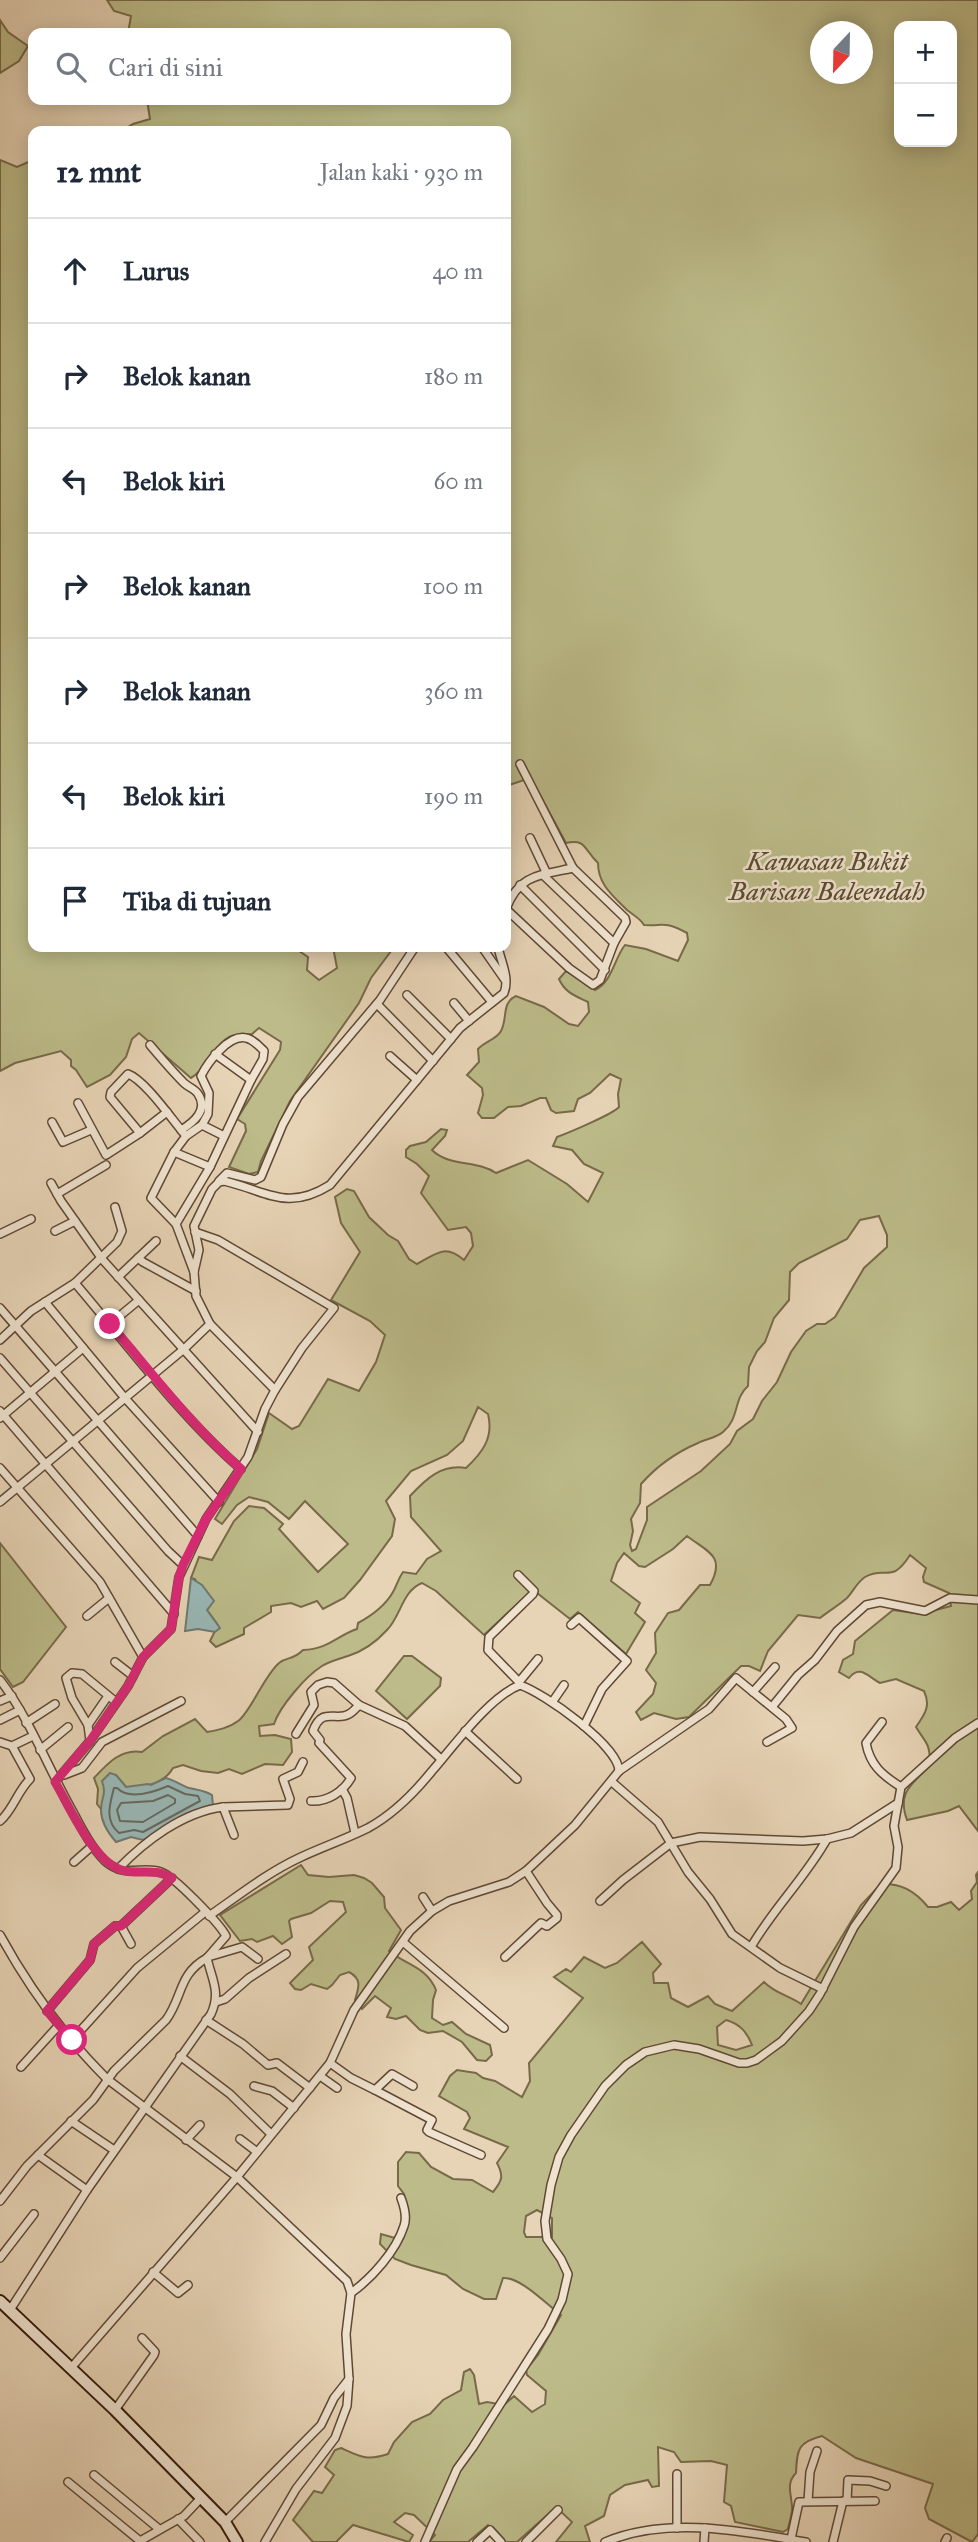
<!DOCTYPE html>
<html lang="id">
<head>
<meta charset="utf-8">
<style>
	body { margin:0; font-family:"IM FELL Great Primer",serif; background:#f6f6f7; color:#1f2937 }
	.controls { position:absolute; right:21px; top:21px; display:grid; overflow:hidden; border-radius:14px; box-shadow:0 4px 18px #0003 }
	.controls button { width:63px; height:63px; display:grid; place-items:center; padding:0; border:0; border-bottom:2px solid #e0e1e3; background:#fff; color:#1f2937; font:35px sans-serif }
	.compass { position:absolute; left:810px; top:21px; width:63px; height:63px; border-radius:50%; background:#fff; box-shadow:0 4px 18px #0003; rotate:202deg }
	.stop { position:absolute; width:21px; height:21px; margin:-16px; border:5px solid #db2777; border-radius:50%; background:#fff }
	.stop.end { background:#db2777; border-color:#fff; box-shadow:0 2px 7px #0008 }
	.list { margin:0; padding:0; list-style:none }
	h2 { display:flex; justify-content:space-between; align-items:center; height:91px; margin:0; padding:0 28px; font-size:30px }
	h2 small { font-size:23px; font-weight:400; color:#747a83 }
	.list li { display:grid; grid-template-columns:46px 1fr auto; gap:21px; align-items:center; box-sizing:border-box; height:105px; padding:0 28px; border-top:2px solid #e0e1e3 }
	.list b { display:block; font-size:26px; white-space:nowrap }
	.list em { font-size:23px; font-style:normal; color:#747a83 }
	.icon { flex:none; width:38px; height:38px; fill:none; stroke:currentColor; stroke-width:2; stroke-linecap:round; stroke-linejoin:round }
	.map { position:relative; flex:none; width:978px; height:2542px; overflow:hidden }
	.search { position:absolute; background:#fff; box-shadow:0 4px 18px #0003; left:28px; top:28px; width:483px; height:77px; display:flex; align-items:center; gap:18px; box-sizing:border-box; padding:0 24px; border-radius:14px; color:#747a83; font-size:26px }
	.panel { position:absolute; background:#fff; box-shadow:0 4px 18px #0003; left:28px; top:126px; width:483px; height:826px; border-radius:14px }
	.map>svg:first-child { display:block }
</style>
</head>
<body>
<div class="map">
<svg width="978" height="2542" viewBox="0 0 978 2542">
	<rect width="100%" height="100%" fill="#e7d4b6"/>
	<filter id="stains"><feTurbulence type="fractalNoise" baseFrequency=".00286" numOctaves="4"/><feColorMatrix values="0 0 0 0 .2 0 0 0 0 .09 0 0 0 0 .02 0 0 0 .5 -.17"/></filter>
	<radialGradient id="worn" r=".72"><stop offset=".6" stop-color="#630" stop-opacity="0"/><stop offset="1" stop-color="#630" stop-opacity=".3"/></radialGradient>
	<!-- green -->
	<g fill="#bcbb89" stroke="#786a49" stroke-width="2" fill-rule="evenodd">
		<path d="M107,0h871v1831l-19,-25 -11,5 -41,9c-11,-30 8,-37 23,-55 0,-23 -4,-21 -14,-38 9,-13 15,-21 8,-36l-28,-12 -16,4c-12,-6 -20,-19 -31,-5l-10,-6 4,-12 10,-6 2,-13 38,-31 28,4 30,-8 -2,-13 -25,-11 -1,-5 3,-9 -16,-13c-19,30 -24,10 -45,22 -8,5 -12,15 -18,21 -8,7 -18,13 -27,20l-22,-3 -30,36 -8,20 -11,-5h-8l-52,51 -13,2 -22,-6 -13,7 -5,-8 17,-18 3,-11 -10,-13 10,-17 -1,-20 13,-20 11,-3 21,-25h10c16,-29 -2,-33 -23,-49l-14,13 -28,18 -6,-1 -15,-13 -7,10 -6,18 29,22 -5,10 10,9 -19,32 -48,-42 -8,7 -33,-26h-8l-45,42 -48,-44 -14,-8c-20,8 -21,33 -35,47 -10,11 -23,21 -39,26 -9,3 -18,5 -26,10 -16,10 -42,40 -48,58l-15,2 1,10 15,-1 16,4 1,13 -9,13 -18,-1 -23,10 -13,-5 -11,4 -17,-2 -18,-6 -10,3c-9,16 -30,20 -47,19l-10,-12 -13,6 3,15 -5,13 -4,-5 1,-15 -4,-11c13,-14 27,-30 48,-26l21,-16 32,-17 12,13c11,-2 22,-4 31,-11 12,-8 26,-45 41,-58 9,-7 13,-2 24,-13 26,-1 33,-14 54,-21l1,-6c13,-7 27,-17 35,-31 4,-7 5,-13 10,-20l13,2 11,-15 14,-8 -30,-34 -1,-21c16,-17 31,-32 56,-28 16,-15 28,-30 22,-54l-10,-7 -15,34 -16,14 -36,16 -25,30 9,18 -3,17 -32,44 -16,18 -21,11 -6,-8 -16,6 -10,-4 -20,3v6l-27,16v6l-28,13 -6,-6 8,-16 -11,-15 3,-4 -15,-27 -4,-1 8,-21 13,3 22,-39 15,-15 15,2 19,16 -4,5 39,43 30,-28 -43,-43 -16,18 -21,-17 -19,-5 -12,8 -15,19 -7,-5 42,-70 12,-36 23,16 7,-3 29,-47 31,12 17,-29 9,-27 -15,-14 -39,-21 29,-48 -19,-29 -6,-26 12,-8 7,2 15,26 19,18 10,6 11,18 8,5c20,-11 28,-20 47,-4l9,-14 -2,-13 -5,-6 -18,3 -27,-37 8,-17 -12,-12 -11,-7v-7l4,-4 16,-4 15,-13 6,1 -2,6 -13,14c17,17 46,10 64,23l32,-13 39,24 21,18 15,-29 -19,-9 -12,-14 -19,-4 4,-9c11,-4 56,-23 62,-30l-1,-13 3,-15 -11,-5 -20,19 -12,6 -4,12 -18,2 -5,-3 -5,-12h-6l-19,8 -13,1 -14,11h-12l-4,-5 5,-18 -1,-7 -15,-13 12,-13 -1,-13c7,-8 18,-9 23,-18 7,-13 0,-28 15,-35l28,11 25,17 9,2 11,-14 -1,-10c-12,-6 -23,-9 -29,-23l7,-8 29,19c17,-8 19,-31 30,-45l21,4 32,12 10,-21 -1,-7c-23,-12 -21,-7 -43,-8 -4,-7 -11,-10 -17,-15 -15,-15 -29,-26 -29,-47 -14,-13 -12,-25 -32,-20l-32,-59 -7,-5 -21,7v-655h-384l11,-7 17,-5 -3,-19h359v-67h-378l3,-17 -17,-5zM899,26h53v116h-53zM820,32h42v42h-42zM879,1216l8,19v12l-23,21 -29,49 -10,7h-8l-11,7 -15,21 -14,30 -15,19 -9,18 -16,12 -7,13 -29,27 -54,36v13l-11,29 -4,2 -2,-6 3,-14 -2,-12 9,-16 1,-19c15,-17 36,-32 57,-41 8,-4 18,-5 25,-11 17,-14 10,-33 25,-46l1,-19 8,-16 8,-9 9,-24 15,-18 1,-28 9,-9 48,-24 13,-19z"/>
		<polygon points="0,20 8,32 28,46 19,61 0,73"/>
		<path d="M0,160l17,7 16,-7v787h260l15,10 -1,13 12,10 18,-12 -4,-21h61l-23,31 -12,25 -69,98 -29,60 -3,11 -9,2 -20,-7 17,-36 -1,-7 -8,-5 43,-69 1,-8 -22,-14 -7,6c-5,1 -12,0 -17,1 -20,4 -27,34 -44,43l-52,-45 -7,6 -6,18 -16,18 -23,12 -11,-17 -5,-4v-6l-10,-9 -46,12 -15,8z"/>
		<polygon points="0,1543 66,1627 23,1682 13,1687 0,1669"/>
		<polygon points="404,1656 412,1656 441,1678 440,1686 407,1719 376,1691"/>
		<path d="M301,1865l7,10 21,2 25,-2 10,3 8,5 12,14 1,11 16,22 -12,21c17,14 38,16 47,39l-3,10 -1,18 11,7 9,-3 14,12 24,11 2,10 -6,6 -9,-1 -15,-18 -19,-11 -15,2 -8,-3 -14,-14 -10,3 -9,-2 4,-9 -16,-12 -13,13 -7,-9c4,-13 7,-21 -6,-28l-9,3 -8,10 -5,4 -16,-5 -10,6 -6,-1 -5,-6 23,-23 -4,-13 37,-35 -3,-10 -13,-1 -19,12 -20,6 -2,2 3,16 -10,7 -9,-8 -16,6 -5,-3 -12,2 -20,-26z"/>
		<path d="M978,1872v662l-6,8 -43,-23 -4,-11 8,-24 -77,-26 -34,-22c-24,6 -25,13 -26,37 -10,10 -5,20 -4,33 1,7 -3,16 -4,23l-5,3 -48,-10 -4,-16 -7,-4 3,-37 -16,-4 -30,1 -7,-10 -16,-5 1,39 -7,1 -4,-7 -23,5 -15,10 -6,21 -19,10 5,16h-34l16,-20 -16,-15 -39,35h-12l-17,-17 -20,17h-39l6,-7 -21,-20 -9,-2 -11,9 19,13 -4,7 -56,-17 -17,17h-23l-20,-22 21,-29 8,2 12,-18 -9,-8 10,-17 6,-2c20,9 26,13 47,6l6,-12 18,-20 18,-8 13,-14 18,-10 3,-18 6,-3 4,6 5,29 8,-2 17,3 10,-9 18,16 13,-8 1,-13 -19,-16 -1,-5 12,-15 23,-40c-15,-11 -40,-38 -58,-37l-7,21h-12l-21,-10 -17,-14 -35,-10 -16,-6 -15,-15 1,-10 21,6 5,-14 1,-14 -4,-18 -6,-8v-24l8,-10 13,1 12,14 22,12 19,1 21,12c9,-11 11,-16 4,-29l11,-16 -44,-18 6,-11 -3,-6 -28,-16 11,-20 7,-6 19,3 7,5 12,3 27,16 8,-16 -1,-18 54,-65 -29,-21 12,-8 5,3 13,-15 21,11 12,-5 25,-21 19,22 -8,9 1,10h14l3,15 17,9 20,-11 7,8 17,7 32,-29c12,12 24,13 37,22l60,-99 20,-21c20,-1 34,7 47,23h9l14,-5 8,8 13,-11 -1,-8 6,-9 -1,-7zM726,2020c14,4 21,12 26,25l-16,5 -18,-5 -1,-18zM537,2210l15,8v19h-26l-2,-5 2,-16z"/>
	</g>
	<!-- water -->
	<g fill="#98b7b5" stroke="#707870" stroke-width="2">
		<polygon points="191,1578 202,1585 214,1601 207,1610 220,1628 215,1632 198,1629 185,1631"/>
		<path d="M110,1773l6,2 10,12 22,-3 3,1 15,-7c8,2 15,7 23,10 9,2 15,2 23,7l1,11 -70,34 -12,-3 -15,5c-8,-9 -15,-19 -15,-32 0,-13 6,-15 1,-29z"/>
	</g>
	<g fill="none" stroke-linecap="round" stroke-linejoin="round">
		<!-- shore -->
		<g stroke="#66685f" stroke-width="2">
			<path d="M168,1786l17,8 13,2 2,5 -57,31 -9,-2 -15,3c-15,-13 -9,-29 -5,-45h3c13,13 37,4 51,-2z"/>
			<polygon points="168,1795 175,1799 175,1803 143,1822 120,1821 117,1810 121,1803 153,1801"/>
		</g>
		<defs>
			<g id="minor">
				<polyline points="530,838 547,874"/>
				<polyline points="543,875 614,943"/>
				<polyline points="520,885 605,970"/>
				<polyline points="506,909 569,968 593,985 600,980 614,943 626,922 625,918 573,868 520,764"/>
				<path d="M506,909c13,-35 35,-34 67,-41"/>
				<polyline points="446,947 492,1002"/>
				<polyline points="482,947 505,980"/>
				<polyline points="407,995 451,1039"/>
				<polyline points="454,1003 469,1021"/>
				<polyline points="377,1004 433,1061"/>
				<path d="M150,1045c11,13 22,26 34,38 4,4 11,6 14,11 11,16 -5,29 -17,36"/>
				<polyline points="390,1056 417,1080"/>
				<path d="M78,1103l28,52 34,-22 -30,-36 1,-5 17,-18c17,6 45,47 58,62l-12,16 -23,46 25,26"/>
				<polyline points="52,1122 63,1142 91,1130"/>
				<polyline points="202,1125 224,1136"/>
				<polyline points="140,1133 167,1112"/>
				<path d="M186,1136l16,-11 6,-11 1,-21 -8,-17c7,-14 28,-42 45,-38 7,1 13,8 18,13l-1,8 -12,21 -36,-26"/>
				<polyline points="174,1152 210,1167"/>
				<polyline points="219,1181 227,1173 255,1180 261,1177 283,1124 298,1097 380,1000 415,947"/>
				<polyline points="51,1183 61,1201 102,1259 258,1432"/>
				<polyline points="57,1194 106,1165"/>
				<polyline points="55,1231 75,1221"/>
				<polyline points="0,1234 31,1219"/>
				<polyline points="138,1258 143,1262 196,1291"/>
				<polyline points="194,1272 176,1224 210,1167 251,1080"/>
				<polyline points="118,1277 156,1241"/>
				<path d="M75,1283c52,61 106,134 166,186"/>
				<polyline points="45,1302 124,1397 219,1502"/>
				<polyline points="0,1308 198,1536"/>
				<polyline points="110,1324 139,1300"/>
				<polyline points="210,1324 275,1390"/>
				<polyline points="0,1340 31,1311 75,1283 117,1242 122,1231 115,1207"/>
				<polyline points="0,1358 168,1551 183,1565"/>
				<polyline points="0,1411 174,1614"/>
				<polyline points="0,1418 83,1348"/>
				<polyline points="0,1468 100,1582 143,1657"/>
				<path d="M0,1502l184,-153 26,-25 -14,-28 -2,-24 5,-22 -5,-24 18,-37 7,-7 5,-1c43,10 63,31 106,4l130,-157 44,-35c6,-15 -3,-31 -6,-46"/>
				<polyline points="87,1616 109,1598"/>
				<polyline points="571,1625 579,1618 627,1661 602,1689 584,1726"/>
				<polyline points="115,1662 133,1676"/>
				<path d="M0,1680c30,39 48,88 73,132 9,17 18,35 32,49 20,18 36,4 56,11 13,4 59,52 65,64l-19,22c5,22 14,34 4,56l-124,176 -77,120"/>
				<polyline points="519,1682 538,1659"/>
				<polyline points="753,1692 775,1667"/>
				<polyline points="0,1701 12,1696"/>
				<polyline points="553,1701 564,1685"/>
				<polyline points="772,1707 798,1675 815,1660 837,1631 866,1605 880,1602 925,1611 950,1598 978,1600"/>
				<polyline points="0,1720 20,1710"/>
				<path d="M882,1722l-16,21c4,22 16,32 35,44"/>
				<polyline points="26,1723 55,1704"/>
				<polyline points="88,1725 108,1696"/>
				<polyline points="465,1731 517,1779"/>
				<polyline points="296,1734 314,1705 311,1692 318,1685 327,1682 334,1683 359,1705 405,1726 441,1759"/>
				<polyline points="90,1741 88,1725 72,1698 66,1678 72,1673 82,1674 116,1702"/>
				<polyline points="0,1742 12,1746 33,1736"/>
				<polyline points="40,1750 68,1727"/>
				<polyline points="619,1771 709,1709 736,1678 786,1719 792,1728 767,1742"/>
				<polyline points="64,1775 82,1768 102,1742 181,1701"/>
				<polyline points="56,1781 90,1741 128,1686 143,1657 171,1629 179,1577 206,1519 248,1457 265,1409 275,1390 302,1348 334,1308 218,1240 195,1232"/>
				<polyline points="612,1782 658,1822 688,1872 710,1899 732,1934 780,1968 823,1989"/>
				<polyline points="342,1789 347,1798 355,1833"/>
				<path d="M311,1801c16,1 32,-9 40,-23l-32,-35 1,-3 -7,-9c9,-25 23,-9 36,-17 4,-2 7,-6 10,-9"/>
				<polyline points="223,1807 288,1805 290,1799 283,1779 298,1772 303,1762"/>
				<path d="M0,1821c13,-11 17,-29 30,-42l-18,-33"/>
				<polyline points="74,1862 92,1846"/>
				<path d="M118,1869c27,-28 65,-57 105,-62l11,28"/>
				<polyline points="423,1897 432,1911"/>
				<polyline points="600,1901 623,1880 671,1843 700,1837 803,1841 827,1839 851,1833 898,1803"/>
				<path d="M209,1916c29,-20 58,-43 90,-58 23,-11 47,-19 69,-30 24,-13 47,-36 64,-57 21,-24 58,-75 88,-86"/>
				<path d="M0,1935c29,53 65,102 107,144l130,98 110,104 4,12 -5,41 3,45 -2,27 -12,32 -39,51 -31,53"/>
				<polyline points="403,1942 504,2028"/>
				<polyline points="131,1944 121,1926 172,1878"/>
				<path d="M751,1947c22,-38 54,-69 76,-108"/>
				<polyline points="208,1957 242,1947 258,1959"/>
				<polyline points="505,1957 541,1923 547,1926 557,1918 557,1915 547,1903 526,1871"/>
				<polyline points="216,2002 225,1999 249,1978 286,1954"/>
				<polyline points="47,2011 90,1960 94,1944 115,1926 121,1926"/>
				<polyline points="206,2020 243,2044 268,2065 277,2063 310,2088"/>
				<polyline points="72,2040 137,1968 205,1912"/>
				<polyline points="180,2056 230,2094 271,2134"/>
				<polyline points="330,2063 351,2078 375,2090 392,2074 413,2086"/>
				<polyline points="21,2067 59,2025"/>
				<polyline points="320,2076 337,2088"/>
				<polyline points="254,2086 272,2091 294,2108"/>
				<polyline points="375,2090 432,2120 427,2130 429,2132 481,2155"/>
				<polyline points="71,2121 114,2150"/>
				<polyline points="240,2139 257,2152"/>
				<polyline points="186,2140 200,2125"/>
				<polyline points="38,2155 87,2190"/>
				<path d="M0,2201l27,-35 66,-66 21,-29 52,-51c17,-23 12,-46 41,-62"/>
				<polyline points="0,2258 34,2214"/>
				<polyline points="153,2272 178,2293 188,2285"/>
				<path d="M351,2293c21,-15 45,-42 53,-67 3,-8 0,-20 -3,-28"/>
				<path d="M71,2368l166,-191 93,-114 24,-53 56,-79 22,-20 17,-10 60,-19 17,-11 49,-46 44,-54c0,-25 -75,-78 -99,-86l-1,-3 -31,-32 1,-13 44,-43 1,-3 -16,-16"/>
				<polyline points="115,2410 154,2355 155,2352 142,2338"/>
				<polyline points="94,2475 159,2529"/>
				<polyline points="68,2482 140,2541 184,2516 201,2498"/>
				<polyline points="808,2501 810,2472 817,2451"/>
				<polyline points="847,2501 848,2480 870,2481 886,2486"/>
				<polyline points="178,2519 200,2542"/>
				<polyline points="225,2522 321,2425 334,2398 349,2379"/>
				<polyline points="677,2528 677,2474"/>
				<polyline points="791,2539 799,2502 875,2501"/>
				<polyline points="425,2542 457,2469 473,2447 548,2329 562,2300 568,2274 561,2259 547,2239 545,2221 551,2185 559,2157 571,2135 605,2086 626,2065 645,2052 674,2045 699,2049 739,2063 747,2063 756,2060 782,2041 809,2011 820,1994 854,1927 896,1868 898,1847 894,1826 901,1787 955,1738 978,1723"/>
				<polyline points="477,2542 490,2530 501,2542"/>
				<polyline points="526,2542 558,2510"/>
				<path d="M605,2542c63,-26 136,-11 201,0"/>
				<polyline points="704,2542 705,2528"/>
				<polyline points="833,2542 843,2501"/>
				<polyline points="945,2542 947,2538"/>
			</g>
			<polyline id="secondary" points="0,2301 115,2410 225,2522 237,2542"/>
		</defs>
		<!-- minor casing -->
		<use href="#minor" stroke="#604834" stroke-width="10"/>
		<!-- secondary casing -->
		<use href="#secondary" stroke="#331a09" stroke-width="14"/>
		<!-- minor -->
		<use href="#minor" stroke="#efe3d0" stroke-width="7"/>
		<!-- secondary -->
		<use href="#secondary" stroke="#efe3d0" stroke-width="10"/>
	</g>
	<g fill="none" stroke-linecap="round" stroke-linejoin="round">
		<!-- route -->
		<path stroke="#db2777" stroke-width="9" d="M72,2040l-25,-29 43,-51 4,-16 21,-18h6l51,-48c-16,-10 -30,-4 -47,-7 -31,-6 -55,-64 -70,-89l35,-41 38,-55 15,-29 28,-28 8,-52 4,-12 23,-46 35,-50c-49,-43 -89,-96 -131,-145"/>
	</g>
	<g text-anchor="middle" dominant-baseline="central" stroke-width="5" stroke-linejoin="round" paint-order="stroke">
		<!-- park labels -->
		<g font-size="26" font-style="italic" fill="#5c4a2f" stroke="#efe3d0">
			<text x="827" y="861">Kawasan Bukit<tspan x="827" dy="30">Barisan Baleendah</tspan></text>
		</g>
	</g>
	<rect width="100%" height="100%" filter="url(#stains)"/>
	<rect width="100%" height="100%" fill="url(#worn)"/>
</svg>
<div class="controls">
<button>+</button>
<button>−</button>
</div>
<svg class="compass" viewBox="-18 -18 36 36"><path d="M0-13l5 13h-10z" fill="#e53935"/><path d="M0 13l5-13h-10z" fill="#747a83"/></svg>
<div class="stop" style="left:72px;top:2040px"></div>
<div class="stop end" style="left:110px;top:1324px"></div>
<div class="search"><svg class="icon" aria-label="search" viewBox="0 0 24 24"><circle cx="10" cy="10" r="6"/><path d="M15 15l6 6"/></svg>Cari di sini</div>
<section class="panel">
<h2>12 mnt<small>Jalan kaki · 930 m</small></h2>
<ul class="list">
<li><svg class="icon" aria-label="ahead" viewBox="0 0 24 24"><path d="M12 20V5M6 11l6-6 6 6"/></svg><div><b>Lurus</b></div><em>40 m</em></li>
<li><svg class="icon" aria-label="right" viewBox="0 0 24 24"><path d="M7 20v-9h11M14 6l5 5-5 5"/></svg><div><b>Belok kanan</b></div><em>180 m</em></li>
<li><svg class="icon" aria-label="left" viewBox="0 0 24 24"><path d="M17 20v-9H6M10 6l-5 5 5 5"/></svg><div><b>Belok kiri</b></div><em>60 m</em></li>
<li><svg class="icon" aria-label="right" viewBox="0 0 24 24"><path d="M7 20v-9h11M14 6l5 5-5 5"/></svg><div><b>Belok kanan</b></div><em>100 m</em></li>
<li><svg class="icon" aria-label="right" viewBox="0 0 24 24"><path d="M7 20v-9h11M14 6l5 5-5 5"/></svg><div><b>Belok kanan</b></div><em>360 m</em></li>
<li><svg class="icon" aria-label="left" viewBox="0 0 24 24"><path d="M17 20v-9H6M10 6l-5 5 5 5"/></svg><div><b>Belok kiri</b></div><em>190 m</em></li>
<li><svg class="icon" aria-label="arrive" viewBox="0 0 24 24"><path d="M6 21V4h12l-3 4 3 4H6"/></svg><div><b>Tiba di tujuan</b></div></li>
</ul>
</section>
</div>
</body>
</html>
